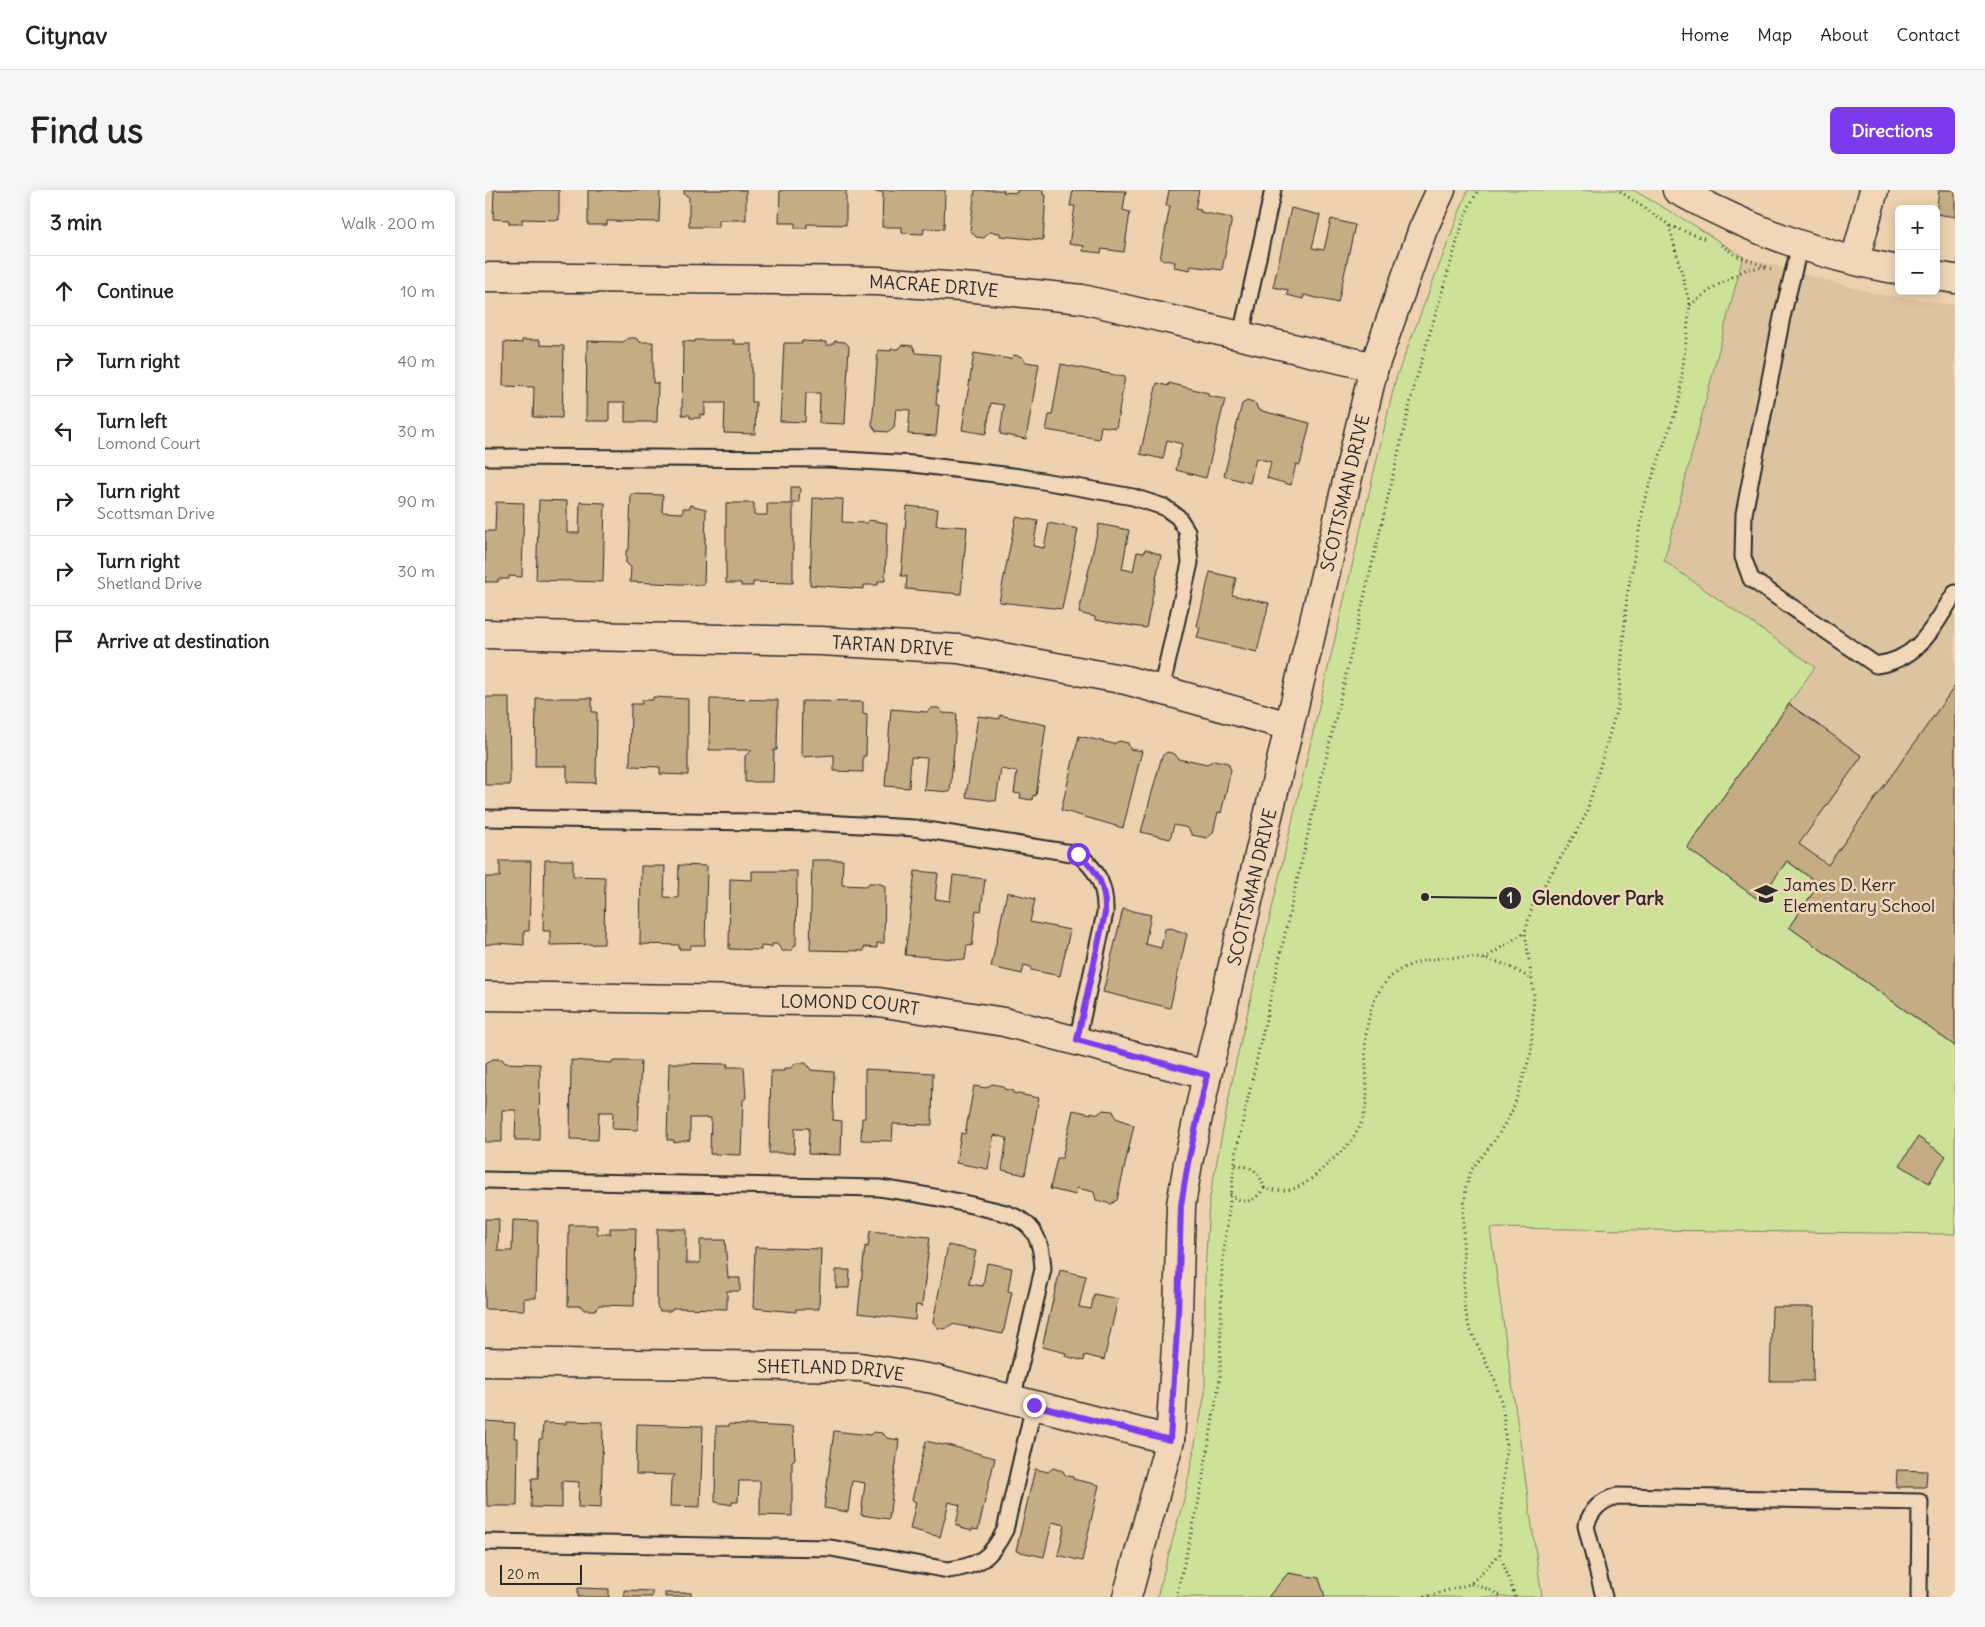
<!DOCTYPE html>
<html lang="en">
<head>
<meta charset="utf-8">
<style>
	body { margin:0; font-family:Delius,sans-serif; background:#f6f6f6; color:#222 }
	.controls { position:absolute; right:15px; top:15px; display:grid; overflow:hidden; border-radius:8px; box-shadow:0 2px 12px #0003 }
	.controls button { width:45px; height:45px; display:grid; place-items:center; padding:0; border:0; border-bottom:1px solid #e0e0e0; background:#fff; color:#222; font:25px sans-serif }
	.scale { position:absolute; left:15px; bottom:12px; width:82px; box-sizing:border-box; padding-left:5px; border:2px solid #2b2b2b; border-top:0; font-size:14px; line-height:18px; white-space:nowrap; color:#2b2b2b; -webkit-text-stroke:4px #f1d6b8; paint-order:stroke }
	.stop { position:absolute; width:15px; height:15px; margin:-11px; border:4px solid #7c3aed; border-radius:50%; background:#fff }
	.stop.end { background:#7c3aed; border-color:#fff; box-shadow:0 1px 5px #0008 }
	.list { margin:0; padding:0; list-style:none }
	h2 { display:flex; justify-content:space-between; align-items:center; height:65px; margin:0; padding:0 20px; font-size:21px }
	h2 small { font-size:16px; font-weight:400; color:#767676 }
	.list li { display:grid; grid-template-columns:32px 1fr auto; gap:15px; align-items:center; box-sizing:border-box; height:70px; padding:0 20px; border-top:1px solid #e0e0e0 }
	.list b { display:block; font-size:19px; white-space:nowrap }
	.list p { margin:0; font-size:16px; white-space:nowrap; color:#767676 }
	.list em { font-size:16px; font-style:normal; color:#767676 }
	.icon { flex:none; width:28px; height:28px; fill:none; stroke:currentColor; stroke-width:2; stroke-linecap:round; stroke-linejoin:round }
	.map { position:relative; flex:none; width:1470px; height:1407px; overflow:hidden; border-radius:8px }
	header { display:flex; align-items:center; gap:30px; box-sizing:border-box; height:70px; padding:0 25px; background:#fff; border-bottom:1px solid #e0e0e0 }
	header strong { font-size:24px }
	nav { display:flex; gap:28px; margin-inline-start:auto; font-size:18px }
	.intro { display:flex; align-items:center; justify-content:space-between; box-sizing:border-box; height:120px; padding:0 30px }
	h1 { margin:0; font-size:35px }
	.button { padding:12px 22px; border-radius:8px; background:#7c3aed; color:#fff; font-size:18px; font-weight:700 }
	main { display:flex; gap:30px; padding:0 30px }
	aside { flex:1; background:#fff; border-radius:8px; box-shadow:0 2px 12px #0003 }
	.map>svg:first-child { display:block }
</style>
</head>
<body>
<header>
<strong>Citynav</strong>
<nav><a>Home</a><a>Map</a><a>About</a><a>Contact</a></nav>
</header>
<div class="intro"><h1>Find us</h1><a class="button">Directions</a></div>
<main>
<aside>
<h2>3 min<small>Walk · 200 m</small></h2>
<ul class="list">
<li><svg class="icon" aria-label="ahead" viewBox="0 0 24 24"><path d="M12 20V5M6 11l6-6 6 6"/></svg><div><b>Continue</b></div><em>10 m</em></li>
<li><svg class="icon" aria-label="right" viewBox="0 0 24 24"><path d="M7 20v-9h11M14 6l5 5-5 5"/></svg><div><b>Turn right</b></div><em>40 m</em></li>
<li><svg class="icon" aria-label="left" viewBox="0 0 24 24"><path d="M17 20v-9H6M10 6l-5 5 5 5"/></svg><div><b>Turn left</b><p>Lomond Court</p></div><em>30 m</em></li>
<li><svg class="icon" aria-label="right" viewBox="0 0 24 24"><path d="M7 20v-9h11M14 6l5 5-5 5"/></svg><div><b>Turn right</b><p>Scottsman Drive</p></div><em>90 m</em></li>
<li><svg class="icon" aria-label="right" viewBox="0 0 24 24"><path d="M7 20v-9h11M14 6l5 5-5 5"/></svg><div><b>Turn right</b><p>Shetland Drive</p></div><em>30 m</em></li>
<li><svg class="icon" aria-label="arrive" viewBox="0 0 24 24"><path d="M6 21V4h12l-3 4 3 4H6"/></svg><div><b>Arrive at destination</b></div></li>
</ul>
</aside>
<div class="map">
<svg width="1470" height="1407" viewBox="0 0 1470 1407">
	<rect width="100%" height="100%" fill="#eed2af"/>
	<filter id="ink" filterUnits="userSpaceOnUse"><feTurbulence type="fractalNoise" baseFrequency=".02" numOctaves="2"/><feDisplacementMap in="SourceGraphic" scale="10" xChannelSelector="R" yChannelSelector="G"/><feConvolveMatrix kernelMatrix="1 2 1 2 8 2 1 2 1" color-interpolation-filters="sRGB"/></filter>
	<g filter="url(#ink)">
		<!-- built -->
		<polygon fill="#ddc4a0" points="1258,67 1392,104 1470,115 1470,1044 1005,1038"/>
		<!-- green -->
		<polygon fill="#cce298" stroke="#7c8662" points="983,0 1148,0 1207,34 1258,67 1179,371 1330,477 1202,658 1274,709 1302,671 1334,694 1304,737 1470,856 1470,1044 1005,1038 1057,1407 672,1407 700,1305 720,1203 720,1083 724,1012 750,876 911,188"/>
		<!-- building -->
		<g fill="#c4ac85" stroke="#2b2b2b">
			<polygon points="9,0 74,0 74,30 37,29 37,34 24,34 24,30 8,29"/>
			<polygon points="103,0 175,0 174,32 122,31 122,35 103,35"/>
			<polygon points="199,0 261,0 261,30 234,30 234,37 204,37 204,7 199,4"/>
			<polygon points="295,0 361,0 361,35 322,34 322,38 310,38 310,33 294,33"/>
			<polygon points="390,0 460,0 459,39 439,38 438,44 417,43 417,37 397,37 398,2 390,2"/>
			<polygon points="490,0 519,0 518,2 532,3 532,0 558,0 558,5 561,5 558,50 515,46 515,43 504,42 499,48 491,47 485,40"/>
			<polygon points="588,0 641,1 638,20 645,22 639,62 617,59 616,63 598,61 599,56 584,54 590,16 585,16"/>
			<polygon points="684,0 714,0 710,19 716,20 715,22 747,28 737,80 706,76 705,80 689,77 690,72 675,69 685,16 681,16"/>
			<polygon points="1454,0 1470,0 1470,27 1451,24"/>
			<polygon points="806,18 835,25 827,58 839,60 846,29 870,35 853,113 819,105 818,109 802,105 803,100 788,97"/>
			<polygon points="143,148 151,148 155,152 168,152 168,193 173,193 172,232 140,232 140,212 124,212 124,231 101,231 102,151 138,152"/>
			<polygon points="37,150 55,150 55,155 79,156 77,228 48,227 49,197 18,196 19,152 37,153"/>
			<polygon points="210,150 249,150 249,154 267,154 267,212 271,212 270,244 239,243 240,213 220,213 220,225 215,224 215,228 205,228 205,225 197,225 198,151 210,152"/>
			<polygon points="317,151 341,152 341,155 347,155 350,151 360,152 364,156 360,234 334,233 335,203 321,203 320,232 295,231 299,153 317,153"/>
			<polygon points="418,155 428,156 431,163 455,165 451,215 454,215 451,246 423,244 425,220 411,219 409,238 404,242 391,241 387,235 393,160 406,161 406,159 413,159"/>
			<polygon points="489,163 525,169 529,165 537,167 541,172 554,174 541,249 515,244 519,215 506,213 501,244 477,240"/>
			<polygon points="576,174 640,187 631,238 616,236 614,249 561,240 564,225 567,225"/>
			<polygon points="672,193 683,196 684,193 723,203 723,206 740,209 721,288 691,280 697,254 682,250 678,269 655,264"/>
			<polygon points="762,211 771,214 773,220 825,233 815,275 811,274 806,295 782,288 786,272 771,268 765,293 739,286 757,214"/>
			<polygon points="306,297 315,297 314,313 308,313 308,393 268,392 268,396 256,396 256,393 241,393 241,313 269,313 269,325 282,325 282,314 306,314"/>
			<polygon points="146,304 178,305 177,322 198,323 198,318 205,318 205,315 221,319 219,395 145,392 146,377 141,373 141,361 144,359"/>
			<polygon points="328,308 358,309 357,332 381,333 384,330 402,333 400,391 393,391 393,395 379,395 379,399 325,395"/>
			<polygon points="54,310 82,311 82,343 94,343 95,312 120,313 118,392 51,390"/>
			<polygon points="11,312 39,313 37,387 24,386 24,389 13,389 13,392 0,392 0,341 10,341"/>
			<polygon points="422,316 453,319 451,335 482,337 476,404 421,399 422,386 416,386"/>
			<polygon points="531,327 553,331 548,356 559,358 564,333 593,339 577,419 514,412"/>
			<polygon points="614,334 644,340 637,379 648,381 652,362 659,363 660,359 676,365 661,438 610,430 610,427 594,423"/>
			<polygon points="725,382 751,388 747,405 784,413 772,462 712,448 715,437 712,436"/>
			<polygon points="1470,496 1470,856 1304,737 1334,694 1302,671 1274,710 1202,658 1304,514 1377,566 1314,654 1343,675"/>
			<polygon points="0,507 24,507 25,595 0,595"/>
			<polygon points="168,507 203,509 203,585 175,584 175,577 145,576 146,514 157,514 157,510 168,510"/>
			<polygon points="51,508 107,508 107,522 112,522 111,593 82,592 82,576 50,576"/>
			<polygon points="225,509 293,510 292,560 289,560 288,592 260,592 260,566 267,560 224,560"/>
			<polygon points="317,511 378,512 378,524 382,525 381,566 378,566 378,582 349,581 349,565 318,567 316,564"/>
			<polygon points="446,518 454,518 458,523 472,524 465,602 439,600 442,568 426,567 424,598 400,596 406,519 442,522"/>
			<polygon points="515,525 561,535 551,606 548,605 547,610 535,608 536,604 529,603 532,582 516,579 511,611 481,607 493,526 515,529"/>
			<polygon points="594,546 629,554 634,551 643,553 645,559 657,561 638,638 576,620"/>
			<polygon points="682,562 690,564 693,569 703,571 704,570 722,574 729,570 743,573 746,580 736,623 733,622 728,643 722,648 707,645 703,638 689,635 685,649 656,642 677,566"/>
			<polygon points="60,670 88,670 88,686 120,687 119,754 65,755 65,741 58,741"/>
			<polygon points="327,670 358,670 357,695 382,696 384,693 393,693 400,696 399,753 392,753 392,758 379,757 379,761 325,760"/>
			<polygon points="15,671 46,671 44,741 39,741 39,755 12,753 0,755 0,687 15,687"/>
			<polygon points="194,675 222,676 220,755 206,755 205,759 194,759 194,755 155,754 156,676 180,676 179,707 193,708"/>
			<polygon points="267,681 312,681 311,755 305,761 297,761 292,754 287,754 287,757 276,756 276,760 244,759 245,689 267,690"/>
			<polygon points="430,681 453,683 450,709 465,711 468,685 500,689 496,721 491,720 487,756 482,755 480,770 420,765"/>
			<polygon points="522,702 550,709 545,732 585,740 575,786 546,780 546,777 539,775 537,784 506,777"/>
			<polygon points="638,719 666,725 660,754 676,758 680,739 686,738 702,744 685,818 618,802"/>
			<polygon points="8,869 17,869 20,873 55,874 54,950 30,950 31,920 17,920 17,952 0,952 0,874"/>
			<polygon points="86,870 127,873 127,871 156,871 153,940 127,939 128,922 114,922 113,950 85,949"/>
			<polygon points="184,873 243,874 242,877 259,877 261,908 258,910 256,965 225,964 226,928 205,928 205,950 189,953 189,950 182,950"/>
			<polygon points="311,873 321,873 326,880 349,882 348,930 357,931 356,965 323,964 324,938 310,938 309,963 284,963 286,881 299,881 299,878 306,878"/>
			<polygon points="380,879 448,883 447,935 408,934 407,951 376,950 377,928 380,928"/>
			<polygon points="507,894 518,896 519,899 528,901 528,903 554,908 540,985 517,980 522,948 509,945 503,979 471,973 476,943 480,944 489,896 501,898"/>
			<polygon points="588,920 606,924 606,922 613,924 618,920 628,921 631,928 649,935 632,1010 626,1014 611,1010 609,1002 592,998 591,1005 565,999 572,968 577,968"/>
			<polygon points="1433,947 1461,966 1444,993 1415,975"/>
			<polygon points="0,1029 14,1029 13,1061 27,1061 28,1030 53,1031 51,1108 39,1108 39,1120 0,1119"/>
			<polygon points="84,1035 112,1035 112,1044 125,1044 125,1038 151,1038 149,1116 114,1115 110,1120 99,1120 96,1116 83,1116"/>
			<polygon points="172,1039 201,1039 201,1073 215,1073 215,1050 240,1050 243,1088 255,1088 255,1101 242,1101 242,1119 189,1118 185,1121 175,1121 172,1116"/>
			<polygon points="385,1041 445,1047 437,1116 431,1115 430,1130 373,1123 380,1056 383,1057"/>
			<polygon points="463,1055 491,1061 484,1094 498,1096 502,1073 527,1078 523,1101 527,1102 518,1144 467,1134 460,1139 453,1138 448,1132"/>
			<polygon points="270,1057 336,1059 334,1119 311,1119 311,1122 268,1118"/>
			<polygon points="351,1080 365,1080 364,1098 351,1098"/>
			<polygon points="575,1080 601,1086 594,1117 606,1119 609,1104 633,1109 619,1170 600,1165 599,1171 580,1166 581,1163 557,1157"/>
			<polygon points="1287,1117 1329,1117 1328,1191 1285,1191"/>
			<polygon points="0,1231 30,1233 29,1248 33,1248 32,1316 2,1316"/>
			<polygon points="81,1231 118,1232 116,1318 93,1317 94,1292 77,1291 77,1318 46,1317 47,1288 53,1288 54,1249 57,1249 58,1233 81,1234"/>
			<polygon points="152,1234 218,1236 215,1317 185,1316 186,1291 190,1285 151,1284"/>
			<polygon points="244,1234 308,1237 310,1269 307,1271 307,1326 275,1325 275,1291 254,1291 253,1312 247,1312 247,1315 230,1312 231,1236 244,1236"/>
			<polygon points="349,1241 385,1245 388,1242 397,1243 402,1248 414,1250 404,1329 376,1325 380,1293 367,1291 363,1322 339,1318"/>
			<polygon points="441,1251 458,1255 459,1254 510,1268 493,1340 487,1339 487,1341 475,1338 475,1336 471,1335 475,1315 464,1312 455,1347 425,1339 431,1312 427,1310"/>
			<polygon points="568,1278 578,1281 580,1285 588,1287 588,1289 614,1295 597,1371 573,1365 580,1335 567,1332 559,1367 531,1361 550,1279 563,1282"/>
			<polygon points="1412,1280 1442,1281 1441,1297 1411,1297"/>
			<polygon points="803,1383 834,1388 840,1407 783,1407"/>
			<polygon points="93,1398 124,1399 124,1407 93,1407"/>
			<polygon points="139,1400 167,1401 167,1407 139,1407"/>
			<rect x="180" y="1403" width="26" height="4"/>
		</g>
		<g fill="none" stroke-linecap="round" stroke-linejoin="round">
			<defs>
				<g id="lane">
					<path d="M1315,55l-18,72 -38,197 -1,43 8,22 125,86c44,-6 57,-38 79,-72"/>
					<polyline points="756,145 788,0"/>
					<polyline points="0,267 343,269 428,274 535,287 648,307 679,317 693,327 702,341 705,373 676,500"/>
					<path d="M0,628l339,5 90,5 164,26c20,16 28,33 27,59l-28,128"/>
					<path d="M0,990l394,8c35,5 70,11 105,20 13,3 28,5 40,14 15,11 18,29 19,47l-31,131"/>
					<path d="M0,1352l346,6 117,22c31,-4 43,-12 57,-40l29,-125"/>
					<path d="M1119,1407l-18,-71c6,-17 14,-25 31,-30l303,6 -1,95"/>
				</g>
				<g id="street">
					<path d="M1192,0c69,38 144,67 222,80"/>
					<polyline points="1370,70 1389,0"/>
					<polyline points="1451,86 1470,89"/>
					<path id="s1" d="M0,87l392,4 98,7 107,11 292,68"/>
					<path id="s2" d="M0,444l336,7 138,8 167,31 163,46"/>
					<path id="s3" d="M0,806l393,6 126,20 203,53"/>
					<path id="s4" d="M0,1172l375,5 73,12 237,61"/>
					<path id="s5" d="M642,1407l43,-157 8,-125 3,-110 7,-42 19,-88 167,-708 49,-138 18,-39"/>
				</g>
			</defs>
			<!-- lane casing -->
			<use href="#lane" stroke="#2b2b2b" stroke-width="19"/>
			<!-- street casing -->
			<use href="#street" stroke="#2b2b2b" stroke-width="31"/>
			<!-- path -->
			<g stroke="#2b2b2b" stroke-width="3" stroke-dasharray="1 4" stroke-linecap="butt">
				<polyline points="1185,36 1221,49"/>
				<polyline points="1236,55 1250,65 1287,79"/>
				<polyline points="1205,115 1231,96 1262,79 1282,77"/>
				<polyline points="999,769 1040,742"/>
				<path d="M779,998c25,7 40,-1 57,-18 16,-15 33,-27 41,-49 10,-28 1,-56 4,-86 6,-50 28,-74 79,-77 17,-1 32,-1 49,3 13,3 26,12 38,18"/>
				<path d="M745,1004c14,11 24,9 34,-6 -4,-17 -13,-23 -31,-23"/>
				<polyline points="986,1394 1003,1399 1018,1407"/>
				<polyline points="691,1407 713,1315 735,1188 737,1077 751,962 810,699 930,193 980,25 993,0"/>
				<polyline points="939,1407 985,1394 1015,1364"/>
				<polyline points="1030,1407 1015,1364 1015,1331 1021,1258 1018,1218 1010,1191 984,1137 979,1114 978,1026 981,997 986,980 1010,950 1027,922 1046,863 1049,805 1040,742 1048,714 1100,627 1133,515 1142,406 1160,308 1194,212 1205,115 1184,35 1133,0"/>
			</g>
			<!-- lane -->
			<use href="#lane" stroke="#f1d6b8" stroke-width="15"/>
			<!-- street -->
			<use href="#street" stroke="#f1d6b8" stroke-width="28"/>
		</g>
	</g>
	<g fill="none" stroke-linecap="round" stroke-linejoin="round" filter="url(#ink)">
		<!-- route -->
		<path stroke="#7c3aed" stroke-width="6" d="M549,1215l136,35 8,-125 3,-110 7,-42 19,-88 -130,-35 28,-127c1,-26 -7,-43 -27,-59"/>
	</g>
	<!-- icons -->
	<defs>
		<symbol id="school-bare" viewBox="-9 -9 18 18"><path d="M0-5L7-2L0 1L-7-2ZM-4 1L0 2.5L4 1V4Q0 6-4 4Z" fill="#2b2b2b" stroke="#f1d6b8" stroke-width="2.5" paint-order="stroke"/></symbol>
	</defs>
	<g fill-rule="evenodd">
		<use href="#school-bare" x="1265" y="688" width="32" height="32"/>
	</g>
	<g text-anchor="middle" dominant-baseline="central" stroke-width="5" stroke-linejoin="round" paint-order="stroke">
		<!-- street labels -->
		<g font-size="18" fill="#2b2b2b" stroke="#f1d6b8">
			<text stroke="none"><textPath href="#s1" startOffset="449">MACRAE DRIVE</textPath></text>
			<text stroke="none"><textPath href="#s5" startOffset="1129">SCOTTSMAN DRIVE</textPath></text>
			<text stroke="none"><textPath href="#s2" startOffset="408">TARTAN DRIVE</textPath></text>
			<text stroke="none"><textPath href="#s5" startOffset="724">SCOTTSMAN DRIVE</textPath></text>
			<text stroke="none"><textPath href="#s3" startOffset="365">LOMOND COURT</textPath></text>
			<text stroke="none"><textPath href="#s4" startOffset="346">SHETLAND DRIVE</textPath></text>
		</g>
		<!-- poi labels -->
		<g font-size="18" fill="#2b2b2b" stroke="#f1d6b8" text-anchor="start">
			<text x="1298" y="694">James D. Kerr<tspan x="1298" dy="21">Elementary School</tspan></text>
		</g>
	</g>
	<!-- callouts -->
	<path fill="none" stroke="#2b2b2b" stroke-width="2" d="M940 707L1025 708"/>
	<g fill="#2b2b2b" stroke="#f1d6b8" stroke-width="2">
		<circle cx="940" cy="707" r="5"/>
		<circle cx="1025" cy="708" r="12"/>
	</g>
	<g font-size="15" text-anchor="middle" font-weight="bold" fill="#fff">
		<text x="1025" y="713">1</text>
	</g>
	<g font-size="19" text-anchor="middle" font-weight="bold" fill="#2b2b2b" stroke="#f1d6b8" stroke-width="5" stroke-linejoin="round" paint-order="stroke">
		<text x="1113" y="715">Glendover Park</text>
	</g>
</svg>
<div class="controls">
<button>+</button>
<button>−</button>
</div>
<div class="scale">20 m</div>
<div class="stop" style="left:593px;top:664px"></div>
<div class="stop end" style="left:549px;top:1215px"></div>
</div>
</main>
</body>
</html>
